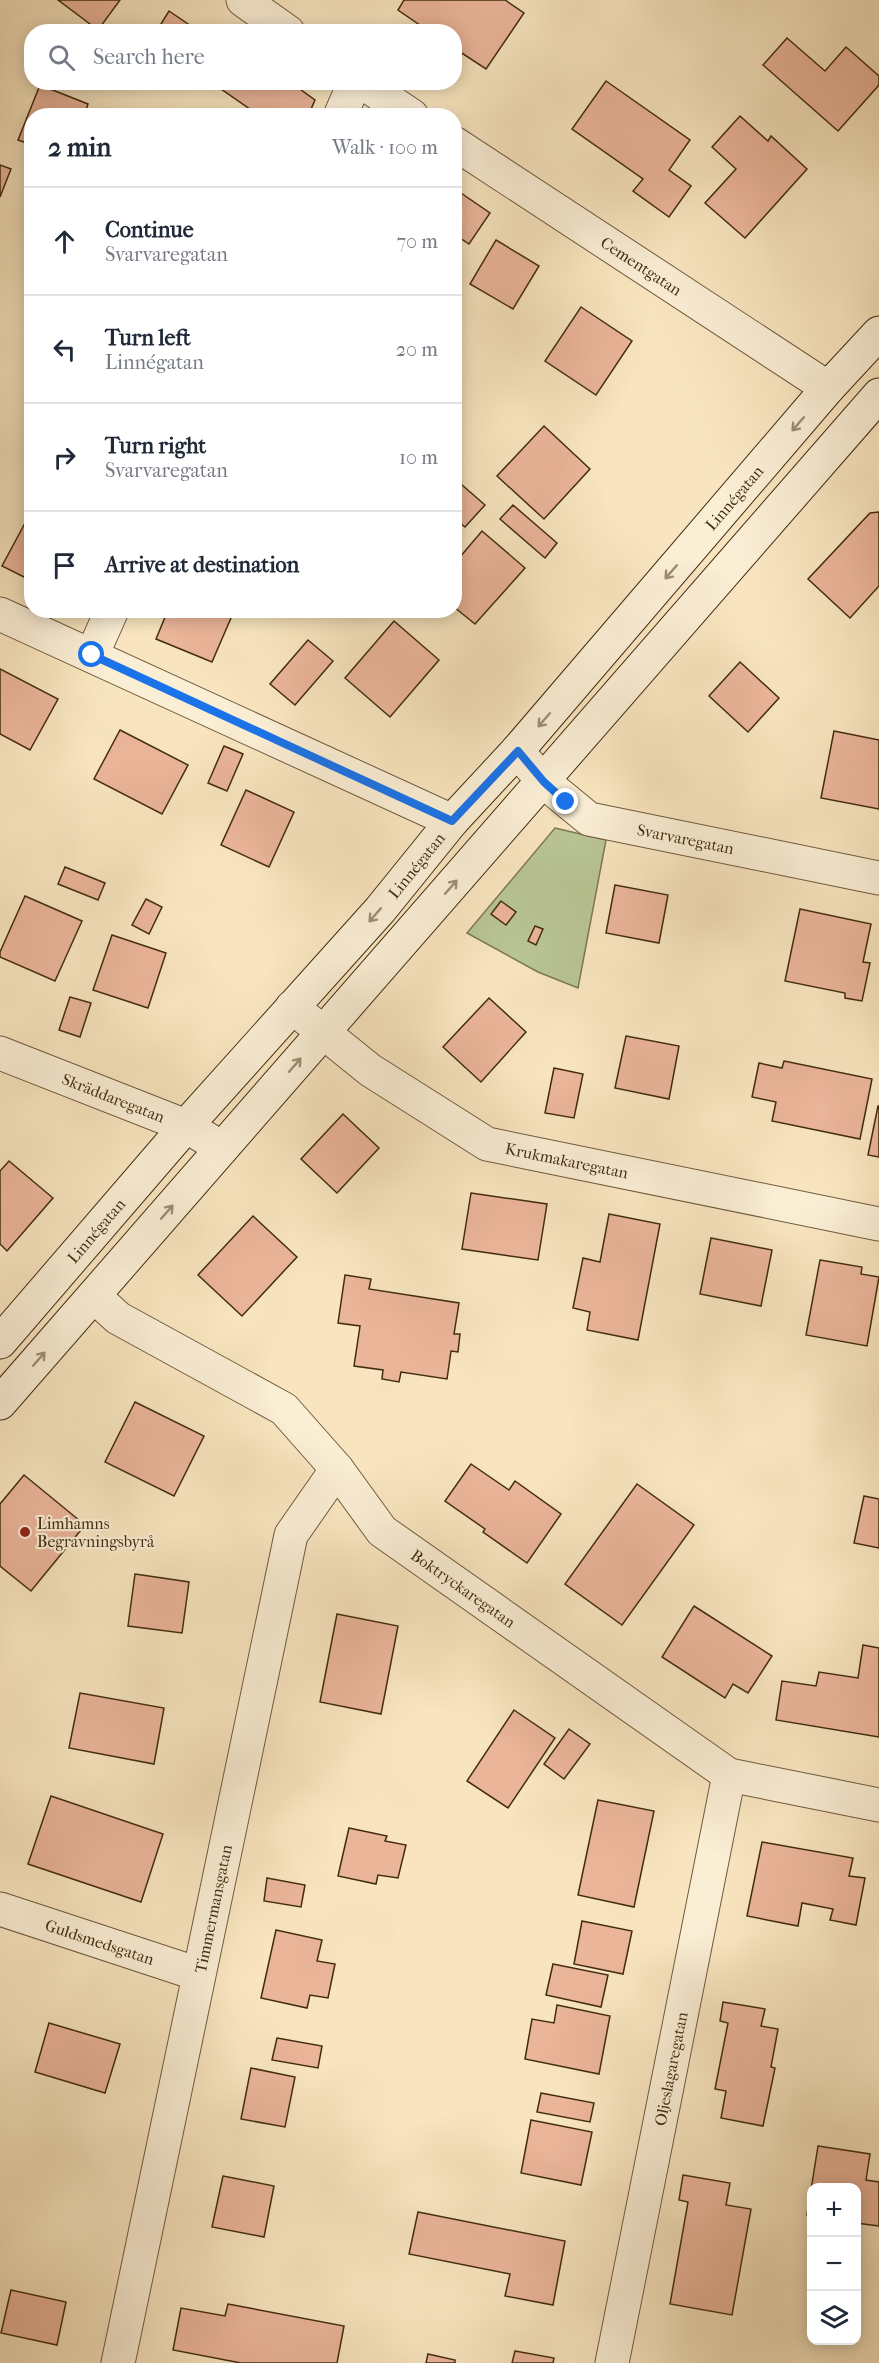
<!DOCTYPE html>
<html lang="en">
<head>
<meta charset="utf-8">
<style>
	body { margin:0; font-family:"IM FELL French Canon",serif; background:#f2f2f3; color:#1f2937 }
	.controls { position:absolute; right:18px; bottom:18px; display:grid; overflow:hidden; border-radius:12px; box-shadow:0 3px 15px #0003 }
	.controls button { width:54px; height:54px; display:grid; place-items:center; padding:0; border:0; border-bottom:2px solid #e0e1e3; background:#fff; color:#1f2937; font:30px sans-serif }
	.stop { position:absolute; width:18px; height:18px; margin:-14px; border:4px solid #1a73e8; border-radius:50%; background:#fff }
	.stop.end { background:#1a73e8; border-color:#fff; box-shadow:0 2px 6px #0008 }
	.list { margin:0; padding:0; list-style:none }
	h2 { display:flex; justify-content:space-between; align-items:center; height:78px; margin:0; padding:0 24px; font-size:26px }
	h2 small { font-size:20px; font-weight:400; color:#747a83 }
	.list li { display:grid; grid-template-columns:39px 1fr auto; gap:18px; align-items:center; box-sizing:border-box; height:108px; padding:0 24px; border-top:2px solid #e0e1e3 }
	.list b { display:block; font-size:22px; white-space:nowrap }
	.list p { margin:0; font-size:20px; white-space:nowrap; color:#747a83 }
	.list em { font-size:20px; font-style:normal; color:#747a83 }
	.icon { flex:none; width:33px; height:33px; fill:none; stroke:currentColor; stroke-width:2; stroke-linecap:round; stroke-linejoin:round }
	.map { position:relative; flex:none; width:879px; height:2363px; overflow:hidden }
	.search { position:absolute; background:#fff; box-shadow:0 3px 15px #0003; left:24px; top:24px; width:438px; height:66px; display:flex; align-items:center; gap:15px; box-sizing:border-box; padding:0 21px; border-radius:24px; color:#747a83; font-size:22px }
	.panel { position:absolute; background:#fff; box-shadow:0 3px 15px #0003; left:24px; top:108px; width:438px; height:510px; border-radius:24px }
	.map>svg:first-child { display:block }
</style>
</head>
<body>
<div class="map">
<svg width="879" height="2363" viewBox="0 0 879 2363">
	<rect width="100%" height="100%" fill="#f8e5bf"/>
	<filter id="stains"><feTurbulence type="fractalNoise" baseFrequency=".00333" numOctaves="4"/><feColorMatrix values="0 0 0 0 .2 0 0 0 0 .09 0 0 0 0 .02 0 0 0 .5 -.17"/></filter>
	<radialGradient id="worn" r=".72"><stop offset=".6" stop-color="#630" stop-opacity="0"/><stop offset="1" stop-color="#630" stop-opacity=".3"/></radialGradient>
	<!-- green -->
	<polygon fill="#b9c595" stroke="#7e7853" stroke-width="1.5" points="555,828 606,840 578,988 538,972 467,933"/>
	<!-- building -->
	<g fill="#ebb59a" stroke="#422c11" stroke-width="1.5">
		<polygon points="58,0 120,0 98,30"/>
		<polygon points="404,0 505,0 524,13 486,69 454,48 454,32 430,32 398,10"/>
		<polygon points="169,11 188,24 183,32 156,32"/>
		<polygon points="787,38 825,71 846,47 879,76 879,85 838,131 763,65"/>
		<polygon points="606,81 690,140 669,170 691,186 669,217 633,191 643,179 572,129"/>
		<polygon points="211,82 290,82 315,100 308,116 252,116 254,112"/>
		<polygon points="40,85 88,104 84,116 32,116 32,145 18,140"/>
		<polygon points="740,116 768,141 771,136 807,169 745,238 705,203 736,169 712,147"/>
		<polygon points="0,165 11,169 0,197"/>
		<polygon points="458,191 490,213 469,244 454,234 454,196"/>
		<polygon points="496,240 539,266 513,309 470,284"/>
		<polygon points="581,307 632,341 596,395 545,361"/>
		<polygon points="544,426 590,469 544,519 497,476"/>
		<polygon points="454,478 485,505 465,527 454,518"/>
		<polygon points="513,505 557,543 545,558 500,519"/>
		<polygon points="879,512 879,586 850,618 808,579 870,513"/>
		<polygon points="24,525 32,529 32,581 2,566"/>
		<polygon points="482,531 525,568 475,624 454,607 454,564"/>
		<polygon points="168,610 234,611 212,662 156,639"/>
		<polygon points="394,621 439,660 390,717 345,678"/>
		<polygon points="308,640 333,661 295,705 270,684"/>
		<polygon points="740,662 779,698 748,732 709,696"/>
		<polygon points="0,669 58,699 30,750 0,734"/>
		<polygon points="120,730 188,765 162,814 94,779"/>
		<polygon points="834,731 879,740 879,809 821,798"/>
		<polygon points="224,746 243,754 227,791 208,783"/>
		<polygon points="246,790 294,812 269,867 221,845"/>
		<polygon points="65,867 105,883 98,900 58,884"/>
		<polygon points="615,885 668,895 659,943 606,933"/>
		<polygon points="25,896 82,921 55,981 0,957 0,952"/>
		<polygon points="146,899 162,907 149,934 132,925"/>
		<polygon points="501,901 516,912 506,925 491,914"/>
		<polygon points="800,909 871,924 863,962 870,963 862,1001 845,998 845,993 785,981"/>
		<polygon points="535,926 543,929 536,945 528,941"/>
		<polygon points="112,935 166,953 148,1008 93,990"/>
		<polygon points="70,997 91,1003 80,1037 59,1030"/>
		<polygon points="489,998 526,1032 481,1082 443,1047"/>
		<polygon points="626,1036 679,1046 669,1099 615,1088"/>
		<polygon points="784,1061 872,1079 860,1139 772,1121 776,1102 752,1097 759,1063 782,1068"/>
		<polygon points="554,1068 583,1074 574,1118 545,1113"/>
		<polygon points="878,1106 879,1106 879,1157 868,1155"/>
		<polygon points="343,1114 379,1148 337,1193 301,1159"/>
		<polygon points="9,1161 53,1198 7,1251 0,1244 0,1171"/>
		<polygon points="471,1193 547,1204 538,1260 462,1249"/>
		<polygon points="609,1214 660,1224 638,1340 587,1330 590,1312 573,1308 583,1258 600,1262"/>
		<polygon points="253,1216 297,1257 242,1316 198,1275"/>
		<polygon points="711,1238 772,1250 761,1306 700,1294"/>
		<polygon points="820,1260 862,1267 861,1274 879,1277 867,1346 806,1335"/>
		<polygon points="345,1275 371,1279 369,1289 459,1303 454,1334 460,1334 458,1352 451,1351 447,1379 401,1372 399,1382 382,1379 383,1370 354,1366 360,1326 338,1323"/>
		<polygon points="135,1402 204,1436 174,1496 105,1462"/>
		<polygon points="471,1464 509,1490 515,1481 561,1514 527,1563 483,1532 485,1529 445,1501"/>
		<polygon points="24,1475 85,1525 31,1591 0,1566 0,1504"/>
		<polygon points="637,1484 694,1525 622,1625 565,1584"/>
		<polygon points="864,1496 879,1499 879,1548 854,1543"/>
		<polygon points="135,1574 189,1582 182,1633 128,1626"/>
		<polygon points="694,1606 772,1656 748,1693 733,1684 725,1698 662,1657"/>
		<polygon points="337,1614 398,1626 381,1714 320,1702"/>
		<polygon points="863,1645 879,1648 879,1737 776,1720 782,1681 816,1686 819,1672 858,1678"/>
		<polygon points="80,1693 164,1708 154,1764 69,1748"/>
		<polygon points="514,1710 555,1738 508,1808 467,1781"/>
		<polygon points="569,1729 590,1744 564,1779 544,1764"/>
		<polygon points="51,1796 163,1834 141,1902 28,1864"/>
		<polygon points="598,1800 654,1811 634,1907 578,1895"/>
		<polygon points="349,1828 387,1836 385,1841 406,1845 398,1878 378,1875 376,1884 338,1876"/>
		<polygon points="762,1842 853,1858 849,1876 865,1878 856,1925 830,1920 833,1909 802,1903 798,1926 747,1916"/>
		<polygon points="267,1878 305,1885 301,1907 264,1901"/>
		<polygon points="582,1921 632,1931 623,1974 574,1964"/>
		<polygon points="276,1930 322,1940 317,1961 335,1964 328,1998 310,1995 307,2008 261,1998"/>
		<polygon points="553,1964 608,1975 601,2007 546,1995"/>
		<polygon points="723,2002 765,2009 761,2026 778,2029 771,2067 775,2068 763,2126 721,2118 726,2091 715,2089 728,2023 720,2021"/>
		<polygon points="557,2005 610,2016 599,2074 525,2059 532,2019 554,2023"/>
		<polygon points="49,2023 120,2044 105,2093 35,2072"/>
		<polygon points="277,2038 322,2046 318,2068 272,2060"/>
		<polygon points="251,2068 295,2077 285,2127 241,2119"/>
		<polygon points="541,2093 594,2103 590,2122 537,2112"/>
		<polygon points="531,2120 592,2132 581,2185 521,2173"/>
		<polygon points="818,2146 870,2154 866,2180 879,2182 879,2226 856,2223 856,2188 812,2188 812,2216 807,2215"/>
		<polygon points="683,2175 730,2183 726,2205 751,2209 732,2315 670,2304 688,2202 679,2200"/>
		<polygon points="223,2176 274,2186 264,2237 212,2227"/>
		<polygon points="418,2212 565,2241 553,2305 505,2296 510,2274 409,2254"/>
		<polygon points="11,2290 66,2302 57,2345 1,2333"/>
		<polygon points="228,2304 344,2326 337,2363 241,2363 173,2350 181,2308 225,2316"/>
		<polygon points="515,2351 554,2358 553,2363 512,2363"/>
		<polygon points="428,2354 455,2360 455,2363 426,2363"/>
	</g>
	<g fill="none" stroke-linecap="round" stroke-linejoin="round">
		<defs>
			<g id="street">
				<polyline points="243,0 288,32"/>
				<polyline points="362,82 412,116"/>
				<polyline points="340,116 355,82"/>
				<path id="s1" d="M454,143l374,245"/>
				<polyline points="0,614 452,821"/>
				<polyline points="92,655 112,610"/>
				<path id="s2" d="M517,751l27,31 45,37 290,59"/>
				<path id="s3" d="M292,1007l78,63 117,74 392,80"/>
				<path id="s4" d="M0,1053l186,73 36,22"/>
				<path id="s5" d="M94,1296l24,22 166,91 53,60 45,62 347,244 150,30"/>
				<path id="s6" d="M0,1909l198,65"/>
				<path id="s7" d="M118,2363l173,-828 46,-66"/>
				<path id="s8" d="M612,2363l117,-588"/>
			</g>
			<g id="secondary">
				<path id="s9" d="M0,1342l186,-216 194,-216 72,-89 65,-70 311,-363 51,-55"/>
				<polyline points="0,1403 879,395"/>
			</g>
		</defs>
		<!-- street casing -->
		<use href="#street" stroke="#705a3c" stroke-width="35"/>
		<!-- secondary casing -->
		<use href="#secondary" stroke="#422c11" stroke-width="35"/>
		<!-- street -->
		<use href="#street" stroke="#faeed5" stroke-width="33"/>
		<!-- secondary -->
		<use href="#secondary" stroke="#faeed5" stroke-width="33"/>
	</g>
	<!-- one-way arrows -->
	<defs><path id="oneway-shaft" d="M-6 0H5M1.5-3L5.5 0L1.5 3" fill="none" stroke-width="1.6" stroke-linecap="round" stroke-linejoin="round" transform="scale(1.5)"/></defs>
	<g stroke="#9e8d73">
		<use href="#oneway-shaft" transform="translate(798 424) rotate(131)"/>
		<use href="#oneway-shaft" transform="translate(671 572) rotate(131)"/>
		<use href="#oneway-shaft" transform="translate(544 720) rotate(131)"/>
		<use href="#oneway-shaft" transform="translate(451 887) rotate(-49)"/>
		<use href="#oneway-shaft" transform="translate(375 915) rotate(131)"/>
		<use href="#oneway-shaft" transform="translate(295 1065) rotate(-49)"/>
		<use href="#oneway-shaft" transform="translate(167 1212) rotate(-49)"/>
		<use href="#oneway-shaft" transform="translate(39 1359) rotate(-49)"/>
	</g>
	<g fill="none" stroke-linecap="round" stroke-linejoin="round">
		<!-- route -->
		<polyline stroke="#1a73e8" stroke-width="8" points="92,655 452,821 518,751 544,782 566,802"/>
	</g>
	<!-- markers -->
	<circle fill="#8f2418" stroke="#faeed5" stroke-width="2" cx="25" cy="1532" r="6"/>
	<g text-anchor="middle" dominant-baseline="central" stroke-width="4.5" stroke-linejoin="round" paint-order="stroke">
		<!-- street labels -->
		<g font-size="16" fill="#422c11" stroke="#faeed5">
			<text stroke="none"><textPath href="#s1" startOffset="224">Cementgatan</textPath></text>
			<text stroke="none"><textPath href="#s9" startOffset="1119">Linnégatan</textPath></text>
			<text stroke="none"><textPath href="#s2" startOffset="198">Svarvaregatan</textPath></text>
			<text stroke="none"><textPath href="#s9" startOffset="633">Linnégatan</textPath></text>
			<text stroke="none"><textPath href="#s4" startOffset="122">Skräddaregatan</textPath></text>
			<text stroke="none"><textPath href="#s3" startOffset="320">Krukmakaregatan</textPath></text>
			<text stroke="none"><textPath href="#s9" startOffset="147">Linnégatan</textPath></text>
			<text stroke="none"><textPath href="#s5" startOffset="478">Boktryckaregatan</textPath></text>
			<text stroke="none"><textPath href="#s7" startOffset="464">Timmermansgatan</textPath></text>
			<text stroke="none"><textPath href="#s6" startOffset="105">Guldsmedsgatan</textPath></text>
			<text stroke="none"><textPath href="#s8" startOffset="300">Oljeslagaregatan</textPath></text>
		</g>
		<!-- poi labels -->
		<g font-size="16" fill="#422c11" stroke="#faeed5" text-anchor="start">
			<text x="37" y="1523">Limhamns<tspan x="37" dy="18">Begravningsbyrå</tspan></text>
		</g>
	</g>
	<rect width="100%" height="100%" filter="url(#stains)"/>
	<rect width="100%" height="100%" fill="url(#worn)"/>
</svg>
<div class="controls">
<button>+</button>
<button>−</button>
<button><svg class="icon" aria-label="layers" viewBox="0 0 24 24"><path d="M12 4l9 5-9 5-9-5zM3 14l9 5 9-5"/></svg></button>
</div>
<div class="stop" style="left:92px;top:655px"></div>
<div class="stop end" style="left:566px;top:802px"></div>
<div class="search"><svg class="icon" aria-label="search" viewBox="0 0 24 24"><circle cx="10" cy="10" r="6"/><path d="M15 15l6 6"/></svg>Search here</div>
<section class="panel">
<h2>2 min<small>Walk · 100 m</small></h2>
<ul class="list">
<li><svg class="icon" aria-label="ahead" viewBox="0 0 24 24"><path d="M12 20V5M6 11l6-6 6 6"/></svg><div><b>Continue</b><p>Svarvaregatan</p></div><em>70 m</em></li>
<li><svg class="icon" aria-label="left" viewBox="0 0 24 24"><path d="M17 20v-9H6M10 6l-5 5 5 5"/></svg><div><b>Turn left</b><p>Linnégatan</p></div><em>20 m</em></li>
<li><svg class="icon" aria-label="right" viewBox="0 0 24 24"><path d="M7 20v-9h11M14 6l5 5-5 5"/></svg><div><b>Turn right</b><p>Svarvaregatan</p></div><em>10 m</em></li>
<li><svg class="icon" aria-label="arrive" viewBox="0 0 24 24"><path d="M6 21V4h12l-3 4 3 4H6"/></svg><div><b>Arrive at destination</b></div></li>
</ul>
</section>
</div>
</body>
</html>
